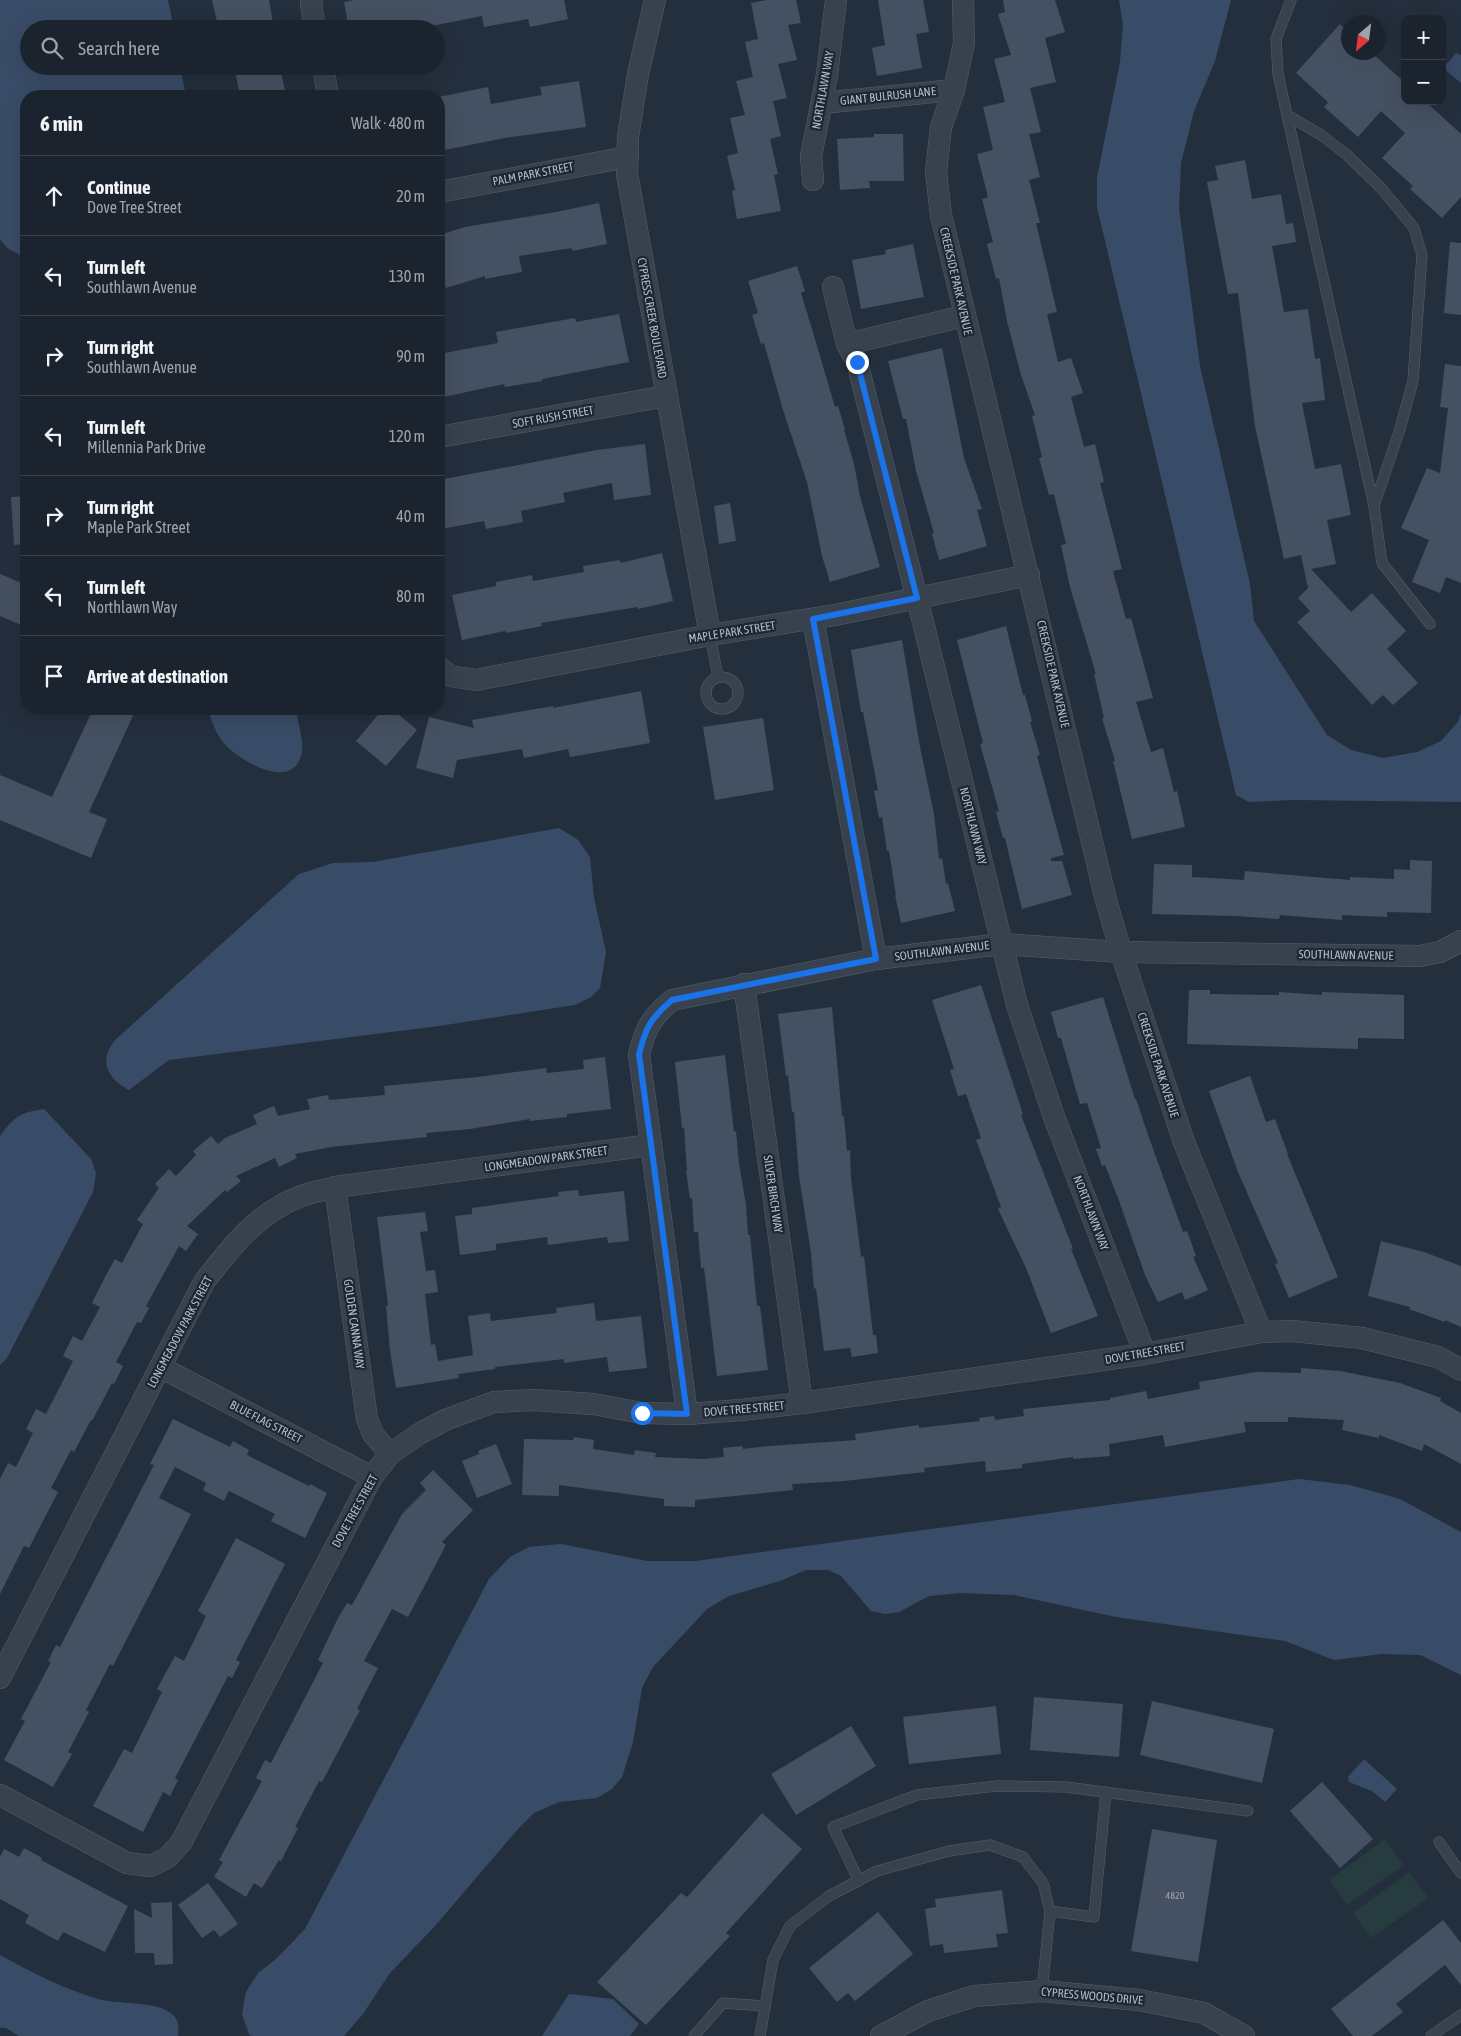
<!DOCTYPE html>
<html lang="en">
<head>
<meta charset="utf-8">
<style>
	body { margin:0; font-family:"Asap Condensed",sans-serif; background:#242b36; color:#f1f3f6 }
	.controls { position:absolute; right:15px; top:15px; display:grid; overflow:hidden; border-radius:10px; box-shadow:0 5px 20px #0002 }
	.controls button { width:45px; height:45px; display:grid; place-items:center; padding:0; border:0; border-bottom:1px solid #39404a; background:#1b232e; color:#f1f3f6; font:25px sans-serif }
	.compass { position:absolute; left:1341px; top:15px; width:45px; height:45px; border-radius:50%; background:#1b232e; box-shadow:0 5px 20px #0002; rotate:208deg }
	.stop { position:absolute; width:15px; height:15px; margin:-11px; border:4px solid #1a73e8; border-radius:50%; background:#fff }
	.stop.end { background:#1a73e8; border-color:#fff; box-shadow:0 1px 5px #0008 }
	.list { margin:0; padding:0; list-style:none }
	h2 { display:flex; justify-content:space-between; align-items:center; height:65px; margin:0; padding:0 20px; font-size:21px }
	h2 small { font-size:16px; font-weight:400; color:#a0a4aa }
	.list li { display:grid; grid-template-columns:32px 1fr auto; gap:15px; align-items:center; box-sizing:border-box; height:80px; padding:0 20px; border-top:1px solid #39404a }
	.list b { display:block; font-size:19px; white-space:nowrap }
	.list p { margin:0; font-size:16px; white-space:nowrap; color:#a0a4aa }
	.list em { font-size:16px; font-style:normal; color:#a0a4aa }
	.icon { flex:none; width:28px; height:28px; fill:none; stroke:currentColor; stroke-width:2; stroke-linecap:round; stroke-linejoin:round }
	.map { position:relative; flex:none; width:1461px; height:2036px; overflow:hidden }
	.search { position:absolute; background:#1b232e; box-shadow:0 5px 20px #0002; left:20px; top:20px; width:425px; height:55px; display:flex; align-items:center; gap:12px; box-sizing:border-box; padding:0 18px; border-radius:28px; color:#a0a4aa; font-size:19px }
	.panel { position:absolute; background:#1b232e; box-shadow:0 5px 20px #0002; left:20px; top:90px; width:425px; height:625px; border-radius:20px }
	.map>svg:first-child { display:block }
</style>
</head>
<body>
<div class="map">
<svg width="1461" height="2036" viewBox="0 0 1461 2036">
	<rect width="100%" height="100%" fill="#242f3e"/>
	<!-- green -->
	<g fill="#263c3f">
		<polygon points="1385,1839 1404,1865 1347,1905 1329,1880"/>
		<polygon points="1409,1872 1428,1898 1371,1938 1353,1913"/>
	</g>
	<!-- water -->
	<g fill="#394c67">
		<polygon points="0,0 168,0 174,29 29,29 29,66 180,66 186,96 26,96 26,258 7,248 0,239"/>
		<polygon points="1119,0 1231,0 1215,61 1194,111 1181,163 1179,209 1200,366 1250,584 1254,621 1327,735 1351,750 1383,758 1417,752 1441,741 1458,722 1461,713 1461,802 1292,800 1249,802 1236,795 1097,207 1097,178 1120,62 1123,25"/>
		<polygon points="1456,53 1461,55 1461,83 1443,68"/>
		<path d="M208,709h88c1,11 8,32 6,42 -7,44 -65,9 -80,-10 -6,-8 -12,-23 -14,-32z"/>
		<path d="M559,828l19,12 12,17 4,41 12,54 -6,36 -9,9 -16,8 -136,21 -270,34 -40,30c-13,-7 -26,-18 -22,-35 1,-5 5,-10 7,-14l185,-167 34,-11 40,-1z"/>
		<path d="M44,1109l47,50 5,14 -3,19 -86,166 -7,7v-229c15,-20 19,-23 44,-27z"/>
		<polygon points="1299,1479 1350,1485 1400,1499 1461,1532 1461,1675 1420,1655 1382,1654 1334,1660 1285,1641 1116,1617 1014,1595 960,1593 929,1596 899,1612 885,1614 871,1611 841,1576 828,1570 806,1570 780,1581 729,1596 707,1609 653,1667 642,1688 633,1742 622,1777 612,1789 597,1798 559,1802 534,1813 517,1830 435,1926 390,1973 363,2014 344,2036 251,2036 249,2034 242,2014 246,1992 258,1973 276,1959 305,1929 489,1579 510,1557 529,1547 561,1544 647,1561 696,1561"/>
		<polygon points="1364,1759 1397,1789 1385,1802 1372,1791 1349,1782 1348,1777"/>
		<path d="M0,1955c31,17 64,34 98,44 20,6 60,1 75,16 6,6 6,13 5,21h-159l-13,-8h-6z"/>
		<polygon points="569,1994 613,1999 639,2024 630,2036 542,2036"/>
	</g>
	<!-- building -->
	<g fill="#455162">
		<polygon points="212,0 269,0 274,29 219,29"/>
		<polygon points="354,0 564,0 568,19 530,27 528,19 484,27 482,16 416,29 349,29 344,2"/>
		<polygon points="767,0 796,0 801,23 788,25 797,60 778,64 787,98 773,101 781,136 770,139 778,174 774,175 781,211 737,219 732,191 735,190 727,156 738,153 730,118 745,115 736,81 753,77 745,42 758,39 751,3"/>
		<polygon points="878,0 923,0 929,32 916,34 922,68 877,76 872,48 885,45"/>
		<polygon points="1003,0 1055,0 1065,32 1045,38 1056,82 1030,88 1041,132 1029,134 1040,177 1029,180 1040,223 1036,223 1057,312 1047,314 1058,362 1071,358 1083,393 1071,397 1084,447 1095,444 1104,482 1100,483 1122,569 1113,571 1126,619 1131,618 1153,698 1136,702 1151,752 1163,748 1174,792 1177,791 1185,827 1132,839 1113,761 1115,761 1102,718 1104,718 1094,674 1096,674 1070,587 1061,545 1066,544 1054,494 1049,495 1039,458 1042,457 1032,416 1035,415 1021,375 1007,321 999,278 996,279 987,244 993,242 982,199 988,197 977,154 993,150 983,107 1005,102 994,59 1011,55 998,14 1005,12"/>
		<polygon points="1340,24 1348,32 1348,52 1371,52 1405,83 1405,101 1425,101 1461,134 1461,197 1442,218 1410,189 1413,186 1382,158 1405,133 1381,111 1358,137 1324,107 1328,102 1296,73"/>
		<polygon points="234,66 280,66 286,96 240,96"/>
		<polygon points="579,81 586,127 505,138 439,151 439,97 488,87 491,104 542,95 540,87"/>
		<polygon points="874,134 903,134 904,181 869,181 870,188 840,190 837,139 874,137"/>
		<polygon points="1245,160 1252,199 1281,194 1286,224 1293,223 1296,242 1272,246 1284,312 1308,309 1315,359 1320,358 1325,400 1302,403 1315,469 1341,464 1351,515 1327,520 1336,564 1311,569 1351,612 1372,593 1406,631 1387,649 1418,683 1393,705 1383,695 1372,705 1297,622 1310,611 1298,598 1308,588 1301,555 1284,559 1255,426 1238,293 1228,294 1207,182 1218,180 1215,166"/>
		<polygon points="599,203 607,244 572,251 572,248 519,256 522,272 485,279 485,276 446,288 439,265 439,235 465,227 556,212"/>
		<polygon points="1450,242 1461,243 1461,315 1444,313"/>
		<polygon points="913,244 924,297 861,309 852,260 886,254 885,250"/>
		<polygon points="797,266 805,291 801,293 812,329 835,407 838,406 845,429 844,430 854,464 860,496 880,567 830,582 822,556 807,482 783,410 764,343 761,344 752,315 758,313 748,281"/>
		<polygon points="619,314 629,362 542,379 542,381 505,387 504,384 439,398 439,354 498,343 496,332 575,318 576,322"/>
		<polygon points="942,348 964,458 982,509 977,510 987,546 939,560 932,534 934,533 916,471 906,419 903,419 888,361"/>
		<polygon points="1445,364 1461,366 1461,583 1446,577 1440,593 1412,582 1429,540 1401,528 1427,468 1440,473 1448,408 1440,407"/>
		<polygon points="645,444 651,495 614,500 612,483 563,493 565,502 521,511 523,522 486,529 484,521 441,529 439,515 439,480 597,450"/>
		<polygon points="26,496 26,544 14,545 11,497"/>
		<polygon points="730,503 736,541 719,544 714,506"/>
		<polygon points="662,553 673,601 638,609 637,607 541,623 542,626 506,633 505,631 462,640 452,595 496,586 496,582 532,575 533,581 584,572 583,566 620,560 620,563"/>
		<polygon points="0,574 26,585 26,627 0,616"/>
		<polygon points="1006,626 1023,695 1025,695 1032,721 1030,722 1040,755 1037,756 1064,855 1051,858 1051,861 1062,861 1072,895 1022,909 1005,838 1003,838 996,812 999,811 980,744 983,743 957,640"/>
		<polygon points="902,640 920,747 934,814 939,859 942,858 946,884 948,883 955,911 901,923 895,895 896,895 889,851 887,851 882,817 879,818 874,791 878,790 863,712 861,712 851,650"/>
		<polygon points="641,691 650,743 570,757 568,749 524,758 522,749 457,760 453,778 416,768 429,717 474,728 472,720 553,706 553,708"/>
		<polygon points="93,709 136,709 89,812 107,819 91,858 0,820 0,775 52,797"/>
		<polygon points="383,709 392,709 417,730 386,766 356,741"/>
		<polygon points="763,718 774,790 715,800 703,727"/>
		<polygon points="1410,860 1432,861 1431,913 1387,912 1387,917 1342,915 1342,920 1280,915 1279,919 1235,916 1152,914 1154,864 1192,865 1192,877 1244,880 1245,871 1350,880 1350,877 1394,879 1394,869 1410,870"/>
		<polygon points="981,985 1023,1114 1021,1115 1073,1249 1071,1249 1098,1316 1051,1333 1026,1268 998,1209 1001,1207 976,1140 981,1138 966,1094 958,1096 950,1070 954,1069 932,1000"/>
		<polygon points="1189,990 1210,990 1210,994 1279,995 1279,992 1322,995 1322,992 1404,995 1404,1039 1358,1038 1358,1049 1187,1044"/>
		<polygon points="1103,997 1135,1099 1136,1099 1147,1132 1183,1232 1187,1231 1196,1256 1193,1257 1208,1290 1185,1300 1182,1292 1158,1302 1145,1275 1118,1198 1105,1165 1102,1166 1096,1149 1101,1148 1087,1103 1080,1104 1061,1038 1058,1038 1051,1012"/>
		<polygon points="832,1007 842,1116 844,1116 847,1151 850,1150 851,1178 861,1257 864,1256 873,1335 876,1335 878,1353 852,1357 850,1348 824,1351 816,1288 814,1289 811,1253 799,1176 794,1112 792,1112 788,1075 786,1076 778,1014"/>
		<polygon points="725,1055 734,1132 736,1131 739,1164 746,1205 748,1235 750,1235 757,1306 760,1306 768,1370 717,1376 704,1268 701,1268 698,1232 694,1232 692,1198 690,1199 686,1171 687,1171 684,1127 682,1128 675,1062"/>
		<polygon points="605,1057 611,1109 567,1114 567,1117 530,1121 530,1119 470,1129 426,1133 427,1137 331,1147 295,1154 297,1158 279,1167 275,1158 236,1176 241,1181 227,1192 225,1190 187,1226 198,1234 186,1251 179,1246 146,1306 149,1308 141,1323 137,1322 116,1362 123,1366 114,1384 112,1383 92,1421 91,1420 74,1452 71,1450 51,1488 58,1492 29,1548 24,1546 0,1594 0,1479 8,1463 16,1467 33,1433 26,1429 36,1409 46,1414 73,1361 63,1356 73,1336 82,1341 100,1307 92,1303 105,1277 115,1259 122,1263 143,1224 137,1220 159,1188 155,1184 169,1169 176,1176 196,1155 193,1151 211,1136 218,1144 225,1138 257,1124 253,1115 274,1106 278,1116 310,1109 307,1099 328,1095 329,1100 385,1095 384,1086 478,1077 546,1068 547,1073 584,1069 583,1060"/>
		<polygon points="1250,1076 1266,1122 1275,1119 1288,1154 1287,1154 1338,1277 1289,1298 1275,1264 1278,1263 1238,1172 1209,1091"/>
		<polygon points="578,1190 579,1196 624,1191 629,1241 608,1243 607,1237 548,1245 547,1237 496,1244 496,1250 460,1255 455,1216 472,1214 472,1208 559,1196 558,1192"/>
		<polygon points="425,1212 428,1231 420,1232 426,1271 435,1270 438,1292 425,1294 431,1345 435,1344 438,1361 473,1355 468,1316 490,1313 491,1321 557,1313 556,1308 594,1303 596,1321 641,1316 647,1368 609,1372 607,1357 564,1363 564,1359 495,1367 495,1369 458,1374 459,1378 396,1388 390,1351 386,1306 388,1305 377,1217"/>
		<polygon points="1381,1241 1424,1252 1461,1266 1461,1327 1445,1320 1445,1322 1409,1309 1410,1307 1368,1296"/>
		<polygon points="1301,1368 1340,1371 1400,1383 1441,1398 1440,1401 1461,1413 1461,1464 1424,1444 1422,1451 1379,1435 1379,1438 1342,1430 1344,1420 1288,1417 1288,1422 1244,1422 1246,1432 1165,1447 1163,1435 1109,1444 1110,1456 1073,1459 1073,1457 1022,1464 1022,1468 986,1472 985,1461 924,1468 925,1472 844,1481 792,1484 793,1490 695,1500 695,1507 664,1506 664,1499 559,1485 559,1496 522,1495 524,1439 573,1440 574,1437 594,1440 593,1449 634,1455 635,1450 656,1453 655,1457 703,1459 724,1457 723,1448 742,1446 743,1449 769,1446 856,1440 855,1434 919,1425 919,1428 980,1421 979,1418 994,1416 995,1420 1024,1416 1023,1409 1110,1400 1110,1398 1146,1391 1148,1399 1200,1389 1199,1382 1256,1372 1301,1373"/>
		<polygon points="173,1419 230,1447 233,1441 249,1450 247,1455 309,1486 310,1484 327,1493 305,1538 271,1521 275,1514 229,1491 224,1501 203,1490 206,1483 175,1467 159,1498 191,1514 113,1666 110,1664 86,1710 89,1712 68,1752 72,1754 53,1787 4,1760 25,1721 21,1719 51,1662 48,1661 56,1645 60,1647 154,1465 150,1464"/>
		<polygon points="496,1444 512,1484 477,1498 462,1461 479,1454 478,1451"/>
		<polygon points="433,1470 473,1510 442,1542 446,1545 408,1617 392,1609 364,1661 378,1668 357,1709 360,1710 322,1782 319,1781 295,1827 298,1828 281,1861 279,1860 262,1888 254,1883 246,1897 214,1877 223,1862 219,1860 262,1781 256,1778 265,1760 271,1763 323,1663 318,1660 337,1620 347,1603 352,1605 402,1514 426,1490 420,1483"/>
		<polygon points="236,1538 285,1564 236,1660 240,1662 232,1678 228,1676 175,1778 178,1780 170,1796 163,1792 143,1832 93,1806 124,1749 132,1753 162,1692 157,1689 175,1656 184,1661 206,1616 198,1611"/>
		<polygon points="1034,1697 1123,1704 1119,1757 1030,1750"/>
		<polygon points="1152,1701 1274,1729 1262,1783 1140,1755"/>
		<polygon points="996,1706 1001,1754 909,1764 903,1717"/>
		<polygon points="851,1726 876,1766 796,1815 771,1774"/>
		<polygon points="1322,1782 1373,1839 1340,1868 1290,1811"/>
		<polygon points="762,1813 802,1849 726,1933 730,1936 646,2025 597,1982 681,1893 687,1897"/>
		<polygon points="1152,1829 1217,1840 1198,1962 1131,1951"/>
		<polygon points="24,1848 42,1858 41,1860 128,1906 105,1952 63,1932 58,1941 25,1923 29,1915 0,1899 0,1857 4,1849 19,1857"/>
		<polygon points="208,1883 238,1924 220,1937 214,1930 202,1938 178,1905"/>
		<polygon points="1002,1890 1008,1933 996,1934 998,1947 944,1953 943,1944 930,1946 925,1909 936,1907 935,1899"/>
		<polygon points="172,1902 173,1964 155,1965 154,1953 135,1953 134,1909 152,1918 151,1903"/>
		<polygon points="878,1912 913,1954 855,2001 848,1993 837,2002 809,1968"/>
		<polygon points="1443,1920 1461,1943 1461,1985 1445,1965 1396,2004 1403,2012 1372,2036 1353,2036 1331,2009"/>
	</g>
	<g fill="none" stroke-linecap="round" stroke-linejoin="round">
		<defs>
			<g id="service">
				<polyline points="1287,115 1321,135 1347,155 1381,188 1414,228 1422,255 1413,381 1400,429 1374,506 1287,115 1278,74 1276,39 1291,0"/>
				<polyline points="1374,506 1382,563 1430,624"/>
				<polyline points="710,635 718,677"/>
				<circle cx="722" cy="693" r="16"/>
				<polyline points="1439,1842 1461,1873"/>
				<polyline points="859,1881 833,1827 917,1795 997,1786 1066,1787 1248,1811"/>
				<polyline points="1050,1911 1094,1917 1106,1792"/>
				<polyline points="694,2036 723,2003 765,2006"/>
				<polyline points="760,2036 773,1960 790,1926 829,1896 877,1871 949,1851 990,1845 1023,1857 1043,1883 1050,1911 1042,1991"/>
				<polyline points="1431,2036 1461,2015"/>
			</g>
			<g id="minor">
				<polyline points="312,0 311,4 315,29"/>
				<polyline points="655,0 638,74 628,137 627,174 710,635"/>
				<polyline points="963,0 964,43 954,90 941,127 936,172 941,215 1106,900 1121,952 1184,1142 1261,1332"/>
				<polyline points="323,66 328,96"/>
				<polyline points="822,103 954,90"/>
				<polyline points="813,180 811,156 827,75 836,0"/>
				<polyline points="439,192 628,157"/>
				<polyline points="833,287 847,344 857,362 922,618 1017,1005 1053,1114 1145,1354"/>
				<polyline points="847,344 964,316"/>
				<polyline points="439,437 666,396"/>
				<polyline points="813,619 876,959"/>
				<polyline points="439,667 450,676 476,680 710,635 835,615 1029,575"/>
				<polyline points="744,984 802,1403"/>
				<polyline points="335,1187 367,1419 373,1434 390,1454"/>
				<polyline points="160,1367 372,1477"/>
				<path d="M687,1414l-48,-360c7,-27 11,-35 33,-54l204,-41 126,-15 119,8 299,4 20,-4 21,-11"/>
				<path d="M0,1678l204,-396c28,-36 53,-69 97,-86 11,-4 23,-6 34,-9l316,-42"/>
				<polyline points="0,1795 127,1863 151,1866 167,1858 181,1843 372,1477 390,1454 419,1434 445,1420 494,1402 534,1400 593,1404 642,1413 687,1414 741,1410 802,1403 1145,1354 1261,1332 1292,1331 1362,1338 1438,1357 1461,1370"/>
				<polyline points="881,2036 928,2011 974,1996 1042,1991 1139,2000 1204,2013 1244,2036"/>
			</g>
		</defs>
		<!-- service casing -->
		<use href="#service" stroke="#565f6c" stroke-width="11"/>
		<!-- minor casing -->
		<use href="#minor" stroke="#565f6c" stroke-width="22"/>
		<!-- service -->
		<use href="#service" stroke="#38414e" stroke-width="10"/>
		<!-- minor -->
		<use href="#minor" stroke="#38414e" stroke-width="21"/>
	</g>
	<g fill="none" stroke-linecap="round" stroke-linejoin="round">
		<!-- route -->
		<path stroke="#1a73e8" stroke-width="6" d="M642,1413l45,1 -48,-360c7,-27 11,-35 33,-54l204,-41 -63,-340 104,-21 -60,-236"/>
	</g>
	<g text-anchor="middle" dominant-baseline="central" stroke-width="4.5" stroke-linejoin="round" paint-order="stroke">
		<!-- number labels -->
		<g font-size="10" fill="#98a1af">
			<text x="1175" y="1895">4820</text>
		</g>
		<!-- street labels -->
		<g font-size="12" fill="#b4bcc9" stroke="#1d2633">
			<text transform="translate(823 90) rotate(-80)">NORTHLAWN WAY</text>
			<text transform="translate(888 96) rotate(-6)">GIANT BULRUSH LANE</text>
			<text transform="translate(533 174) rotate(-11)">PALM PARK STREET</text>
			<text transform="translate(956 281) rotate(77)">CREEKSIDE PARK AVENUE</text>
			<text transform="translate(652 318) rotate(80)">CYPRESS CREEK BOULEVARD</text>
			<text transform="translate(553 417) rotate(-10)">SOFT RUSH STREET</text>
			<text transform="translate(732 632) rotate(-9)">MAPLE PARK STREET</text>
			<text transform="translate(1053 674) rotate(77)">CREEKSIDE PARK AVENUE</text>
			<text transform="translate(973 826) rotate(76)">NORTHLAWN WAY</text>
			<text transform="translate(942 951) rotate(-7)">SOUTHLAWN AVENUE</text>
			<text transform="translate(1346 955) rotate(1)">SOUTHLAWN AVENUE</text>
			<text transform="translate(1158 1065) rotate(72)">CREEKSIDE PARK AVENUE</text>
			<text transform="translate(546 1159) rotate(-8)">LONGMEADOW PARK STREET</text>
			<text transform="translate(773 1194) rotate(82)">SILVER BIRCH WAY</text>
			<text transform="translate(1091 1213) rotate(69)">NORTHLAWN WAY</text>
			<text transform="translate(354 1324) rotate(82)">GOLDEN CANNA WAY</text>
			<text transform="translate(180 1332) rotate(-62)">LONGMEADOW PARK STREET</text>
			<text transform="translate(1145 1353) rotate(-10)">DOVE TREE STREET</text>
			<text transform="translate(744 1409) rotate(-5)">DOVE TREE STREET</text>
			<text transform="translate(266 1422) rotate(27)">BLUE FLAG STREET</text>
			<text transform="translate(355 1511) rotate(-61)">DOVE TREE STREET</text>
			<text transform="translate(1092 1996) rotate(5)">CYPRESS WOODS DRIVE</text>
		</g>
	</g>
</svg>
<div class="controls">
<button>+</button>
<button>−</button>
</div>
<svg class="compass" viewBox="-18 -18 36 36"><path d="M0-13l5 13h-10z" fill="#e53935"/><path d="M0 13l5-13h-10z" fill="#a0a4aa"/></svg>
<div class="stop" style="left:642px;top:1413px"></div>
<div class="stop end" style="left:857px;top:362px"></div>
<div class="search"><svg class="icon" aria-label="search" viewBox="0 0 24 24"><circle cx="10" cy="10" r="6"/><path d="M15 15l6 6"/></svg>Search here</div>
<section class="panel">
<h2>6 min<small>Walk · 480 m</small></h2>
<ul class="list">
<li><svg class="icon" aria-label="ahead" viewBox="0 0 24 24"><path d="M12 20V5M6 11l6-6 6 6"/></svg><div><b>Continue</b><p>Dove Tree Street</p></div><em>20 m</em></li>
<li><svg class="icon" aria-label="left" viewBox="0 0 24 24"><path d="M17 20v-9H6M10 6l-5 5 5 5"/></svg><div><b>Turn left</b><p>Southlawn Avenue</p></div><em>130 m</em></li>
<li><svg class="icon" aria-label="right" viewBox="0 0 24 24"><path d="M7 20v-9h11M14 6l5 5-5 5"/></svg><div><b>Turn right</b><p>Southlawn Avenue</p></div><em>90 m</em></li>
<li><svg class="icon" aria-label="left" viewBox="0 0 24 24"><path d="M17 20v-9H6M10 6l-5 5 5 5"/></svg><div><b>Turn left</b><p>Millennia Park Drive</p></div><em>120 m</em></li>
<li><svg class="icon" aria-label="right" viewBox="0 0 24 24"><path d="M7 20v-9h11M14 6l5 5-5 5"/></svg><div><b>Turn right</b><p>Maple Park Street</p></div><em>40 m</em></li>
<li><svg class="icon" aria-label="left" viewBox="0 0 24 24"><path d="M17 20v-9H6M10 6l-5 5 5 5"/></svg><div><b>Turn left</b><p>Northlawn Way</p></div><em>80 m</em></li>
<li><svg class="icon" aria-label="arrive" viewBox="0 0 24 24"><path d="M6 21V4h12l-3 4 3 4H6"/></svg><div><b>Arrive at destination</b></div></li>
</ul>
</section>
</div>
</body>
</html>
